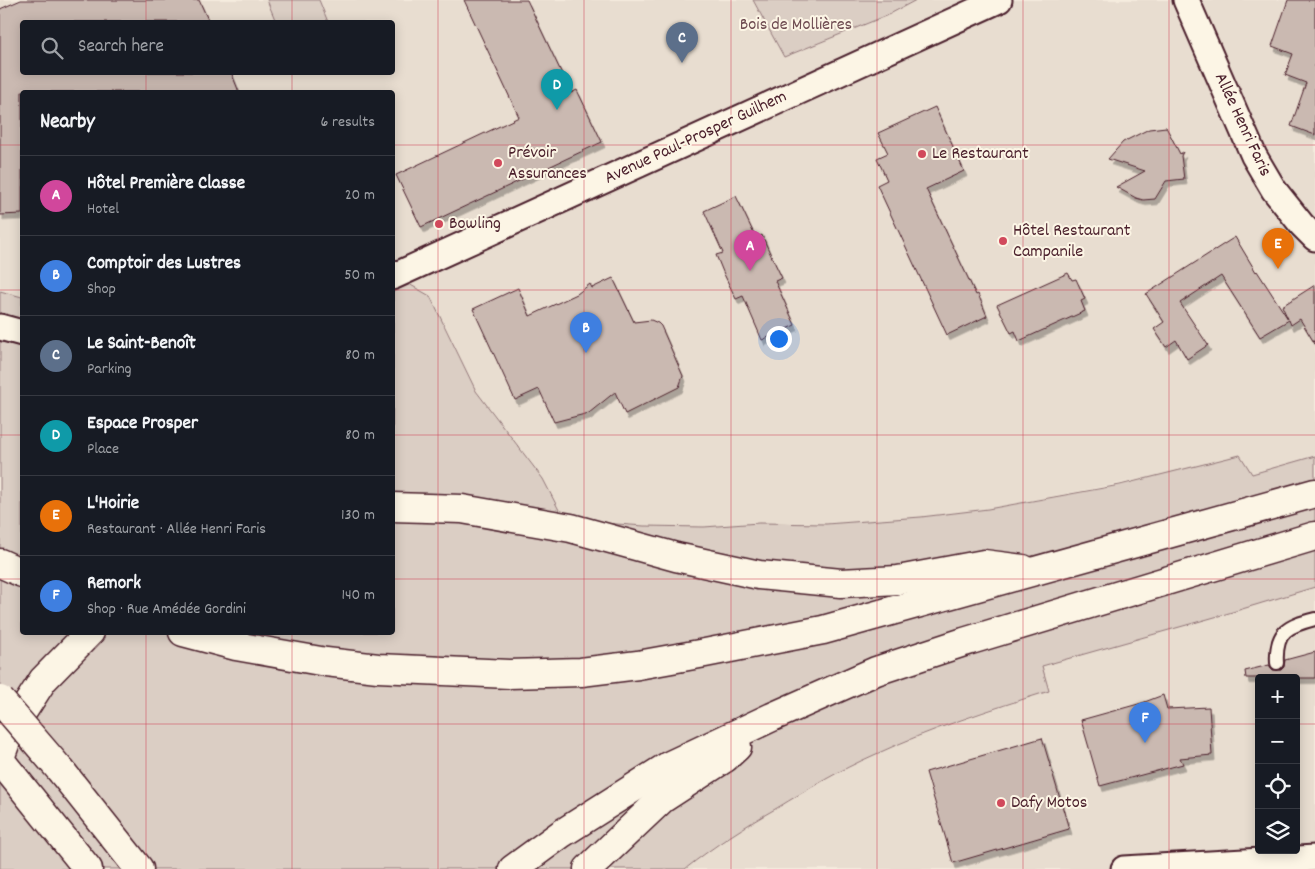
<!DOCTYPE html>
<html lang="en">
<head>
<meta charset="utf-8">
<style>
	body { margin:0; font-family:Dekko,sans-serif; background:#20242c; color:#f1f3f6 }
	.controls { position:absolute; right:15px; bottom:15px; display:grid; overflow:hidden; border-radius:5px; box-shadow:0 2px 12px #0003 }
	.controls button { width:45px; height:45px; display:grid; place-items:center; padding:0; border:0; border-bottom:1px solid #363941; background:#171b24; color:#f1f3f6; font:25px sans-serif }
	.you { position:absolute; left:778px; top:338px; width:18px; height:18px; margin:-12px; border:4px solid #fff; border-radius:50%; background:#1a73e8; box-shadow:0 0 0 8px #1a73e833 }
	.badge { display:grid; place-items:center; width:32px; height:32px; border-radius:50%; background:#0b8043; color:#fff; font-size:16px; font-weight:700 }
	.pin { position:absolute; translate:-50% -41px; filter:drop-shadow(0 1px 2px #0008) }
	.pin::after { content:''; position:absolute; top:26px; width:18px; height:15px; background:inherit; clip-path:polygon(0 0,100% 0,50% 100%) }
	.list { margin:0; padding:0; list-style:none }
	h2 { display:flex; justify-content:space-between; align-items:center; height:65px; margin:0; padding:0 20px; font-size:21px }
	h2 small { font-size:16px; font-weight:400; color:#9ea1a6 }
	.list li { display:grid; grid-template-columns:32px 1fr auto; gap:15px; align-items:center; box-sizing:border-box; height:80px; padding:0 20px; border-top:1px solid #363941 }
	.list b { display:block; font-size:19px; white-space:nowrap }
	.list p { margin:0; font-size:16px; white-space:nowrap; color:#9ea1a6 }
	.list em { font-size:16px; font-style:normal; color:#9ea1a6 }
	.icon { flex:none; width:28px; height:28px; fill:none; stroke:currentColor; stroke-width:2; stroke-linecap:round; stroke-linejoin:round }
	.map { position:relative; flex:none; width:1315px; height:869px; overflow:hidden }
	.search { position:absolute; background:#171b24; box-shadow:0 2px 12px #0003; left:20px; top:20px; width:375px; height:55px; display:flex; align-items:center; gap:12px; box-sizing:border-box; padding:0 18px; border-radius:5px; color:#9ea1a6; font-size:19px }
	.panel { position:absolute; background:#171b24; box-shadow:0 2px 12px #0003; left:20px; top:90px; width:375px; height:545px; border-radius:5px }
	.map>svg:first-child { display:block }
</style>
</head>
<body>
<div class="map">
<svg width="1315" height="869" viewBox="0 0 1315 869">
	<defs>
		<filter id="shadow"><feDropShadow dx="3" dy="5.5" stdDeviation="0" flood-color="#0004"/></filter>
	</defs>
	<rect width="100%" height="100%" fill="#f5ecde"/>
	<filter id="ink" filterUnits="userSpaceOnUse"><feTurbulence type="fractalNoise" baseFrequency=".02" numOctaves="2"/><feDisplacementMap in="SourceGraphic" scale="10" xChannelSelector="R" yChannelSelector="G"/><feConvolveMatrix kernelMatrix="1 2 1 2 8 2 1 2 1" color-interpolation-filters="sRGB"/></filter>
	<g filter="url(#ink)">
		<!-- built -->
		<g fill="#e8ddd0" fill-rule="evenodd">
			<polygon points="0,0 267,0 276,22 22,22 22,72 392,72 392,22 328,22 319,0 753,0 784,57 888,15 916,0 1315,0 1315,456 1252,474 1148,478 988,509 921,517 826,524 759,523 704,527 644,526 582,520 560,512 543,479 476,391 444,323 393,275 392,92 22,92 22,297 0,291"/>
			<path d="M1315,587v282h-630l18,-14 40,-28 76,-44 54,-28 64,-26 112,-38 -8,-25 188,-53zM1259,678h37v172h-37z"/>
		</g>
		<!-- green -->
		<g fill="#dbcec4" stroke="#927678">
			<polygon points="267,0 319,0 328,22 276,22"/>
			<polygon points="753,0 916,0 888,15 784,57"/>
			<path d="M393,275l37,21 46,95 67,88 17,33 22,8 22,3 40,3 60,1 55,-4 67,1 95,-7 67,-8 132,-24 120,-30 12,19 63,-18v131l-86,26 -187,53 7,25c-60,19 -119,38 -175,64 -34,15 -66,34 -97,53 -32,18 -63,38 -92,61h-685v-578l22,6v335h370z"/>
		</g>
		<!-- building -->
		<g fill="#cab9b1" stroke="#4a1f2b" filter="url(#shadow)">
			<polygon points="21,0 199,0 209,22 22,22 22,72 231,72 239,92 22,92 22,214 0,215 0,9"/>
			<polygon points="464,0 527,0 571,93 577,90 602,142 421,227 396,175 519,117"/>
			<polygon points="1288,0 1315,0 1315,135 1291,126 1306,83 1285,75 1293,54 1272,46"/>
			<polygon points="935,107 964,171 926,189 976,295 978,294 987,316 947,335 877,185 887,180 877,158 888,153 878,133"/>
			<polygon points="1166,127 1180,154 1183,152 1181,156 1184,179 1166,181 1155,199 1143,200 1136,198 1116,187 1145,171 1108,159 1123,142 1149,129"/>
			<polygon points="736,196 756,238 762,235 769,251 782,278 775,281 795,325 762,340 743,296 736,299 723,272 716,255 723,253 704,211"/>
			<polygon points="1235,237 1256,272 1257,271 1288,319 1282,306 1315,285 1315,344 1300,319 1291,325 1289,320 1260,337 1221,276 1180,303 1208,345 1187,359 1176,340 1166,347 1154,329 1164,322 1146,294"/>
			<polygon points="1068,273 1072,280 1076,279 1085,299 1081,301 1085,311 1019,341 1015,331 1011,333 997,305"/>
			<polygon points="613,278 634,322 651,320 658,323 661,326 683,376 679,387 625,414 615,392 589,413 554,422 539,389 515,400 473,309 518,288 530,316 577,294 590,284 592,288"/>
			<polygon points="1315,652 1315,678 1246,678 1245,671 1269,665 1273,670 1281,670 1284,667 1285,660"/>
			<polygon points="1163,695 1167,709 1209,707 1212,755 1180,758 1183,764 1100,786 1081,720 1142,703"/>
			<polygon points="1042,738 1069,829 953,863 926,772"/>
		</g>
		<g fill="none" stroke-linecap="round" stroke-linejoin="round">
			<defs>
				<path id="service" d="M1277,663c-2,-32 11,-37 38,-44"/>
				<g id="minor">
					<polyline points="1186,0 1254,156 1274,190 1302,225 1315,238"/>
					<polyline points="392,277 999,0"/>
					<polyline points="0,327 22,333"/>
					<polyline points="1124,869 1315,858"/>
				</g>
				<g id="trunk">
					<polyline points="392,507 462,509 571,528 676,557 759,575 841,583 898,580 984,564 1023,569"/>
					<polyline points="0,563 22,573"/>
					<polyline points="183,632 236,646 326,662 378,668 509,674 581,672 638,665 705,653 823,630 1315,493"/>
					<polyline points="0,758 9,733 43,680 90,632"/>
					<polyline points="0,760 88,869"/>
					<polyline points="62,772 139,869"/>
					<polyline points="513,869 561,834 668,766 772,717 876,671 964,642 1315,536"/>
					<polyline points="588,869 662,799 725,758 737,747"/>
				</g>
			</defs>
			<!-- service casing -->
			<use href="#service" stroke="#4a1f2b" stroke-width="16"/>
			<!-- minor casing -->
			<use href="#minor" stroke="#4a1f2b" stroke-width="29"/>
			<!-- trunk casing -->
			<use href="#trunk" stroke="#4a1f2b" stroke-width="31"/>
			<!-- service -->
			<use href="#service" stroke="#fcf5e5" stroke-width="12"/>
			<!-- minor -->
			<use href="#minor" stroke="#fcf5e5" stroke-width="25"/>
			<!-- trunk -->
			<use href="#trunk" stroke="#fcf5e5" stroke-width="28"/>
			<defs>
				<polyline id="trunk-bridge" points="0,700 62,772"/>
			</defs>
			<!-- trunk-bridge casing -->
			<use href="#trunk-bridge" stroke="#4a1f2b" stroke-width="31" stroke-linecap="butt"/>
			<!-- trunk-bridge -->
			<use href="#trunk-bridge" stroke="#fcf5e5" stroke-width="28"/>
		</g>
	</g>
	<!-- grid -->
	<path fill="none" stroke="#d1495b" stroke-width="1" stroke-opacity="0.55" d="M146,0v22M292,0v22M438,0v869M584,0v869M731,0v869M877,0v869M1023,0v869M1169,0v869M146,72v20M292,72v20M0,145h22M392,145h923M0,290h22M392,290h923M0,435h22M392,435h923M0,579h22M392,579h923M146,632v237M292,632v237M0,724h1259M1296,724h19"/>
	<!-- markers -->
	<g fill="#d1495b" stroke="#fcf5e5" stroke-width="2">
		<circle cx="922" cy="154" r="5"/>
		<circle cx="498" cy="163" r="5"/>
		<circle cx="439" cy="224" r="5"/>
		<circle cx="1003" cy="241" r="5"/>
		<circle cx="1001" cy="803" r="5"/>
	</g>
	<g text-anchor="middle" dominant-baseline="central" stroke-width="4" stroke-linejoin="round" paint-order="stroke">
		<!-- park labels -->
		<g font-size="18" fill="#6e4b51" stroke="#fcf5e5">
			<text x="796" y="25">Bois de Mollières</text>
		</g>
		<!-- street labels -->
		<g font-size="18" fill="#4a1f2b" stroke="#fcf5e5">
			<text transform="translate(1242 125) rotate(65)">Allée Henri Faris</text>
			<text transform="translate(696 138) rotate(-25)">Avenue Paul-Prosper Guilhem</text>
		</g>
		<!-- poi labels -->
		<g font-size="18" fill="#4a1f2b" stroke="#fcf5e5" text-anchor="start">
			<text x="508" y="153">Prévoir<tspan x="508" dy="21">Assurances</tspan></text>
			<text x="932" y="154">Le Restaurant</text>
			<text x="449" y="224">Bowling</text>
			<text x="1013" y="231">Hôtel Restaurant<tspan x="1013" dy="21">Campanile</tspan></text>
			<text x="1011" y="803">Dafy Motos</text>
		</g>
	</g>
</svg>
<div class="controls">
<button>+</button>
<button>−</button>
<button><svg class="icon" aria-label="locate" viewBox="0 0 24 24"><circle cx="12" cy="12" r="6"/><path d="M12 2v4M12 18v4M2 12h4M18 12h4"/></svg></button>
<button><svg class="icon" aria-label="layers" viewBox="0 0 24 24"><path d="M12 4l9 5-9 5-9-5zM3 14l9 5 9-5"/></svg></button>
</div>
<div class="you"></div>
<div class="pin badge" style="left:750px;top:271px;background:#d1479c">A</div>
<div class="pin badge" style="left:586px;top:353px;background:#3f7fe0">B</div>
<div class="pin badge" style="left:682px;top:63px;background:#5c6f8a">C</div>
<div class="pin badge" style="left:557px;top:110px;background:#0f9aa8">D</div>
<div class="pin badge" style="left:1278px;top:269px;background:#e8710a">E</div>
<div class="pin badge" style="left:1145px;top:743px;background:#3f7fe0">F</div>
<div class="search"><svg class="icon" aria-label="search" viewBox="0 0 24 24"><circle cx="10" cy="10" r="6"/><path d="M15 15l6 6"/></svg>Search here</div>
<section class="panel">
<h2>Nearby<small>6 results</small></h2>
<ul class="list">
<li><span class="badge" style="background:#d1479c">A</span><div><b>Hôtel Première Classe</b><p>Hotel</p></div><em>20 m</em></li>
<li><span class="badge" style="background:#3f7fe0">B</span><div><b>Comptoir des Lustres</b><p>Shop</p></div><em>50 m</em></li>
<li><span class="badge" style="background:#5c6f8a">C</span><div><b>Le Saint-Benoît</b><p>Parking</p></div><em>80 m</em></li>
<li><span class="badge" style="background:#0f9aa8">D</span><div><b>Espace Prosper</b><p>Place</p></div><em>80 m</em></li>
<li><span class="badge" style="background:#e8710a">E</span><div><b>L'Hoirie</b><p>Restaurant · Allée Henri Faris</p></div><em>130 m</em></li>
<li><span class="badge" style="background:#3f7fe0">F</span><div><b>Remork</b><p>Shop · Rue Amédée Gordini</p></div><em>140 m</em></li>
</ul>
</section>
</div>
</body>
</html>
